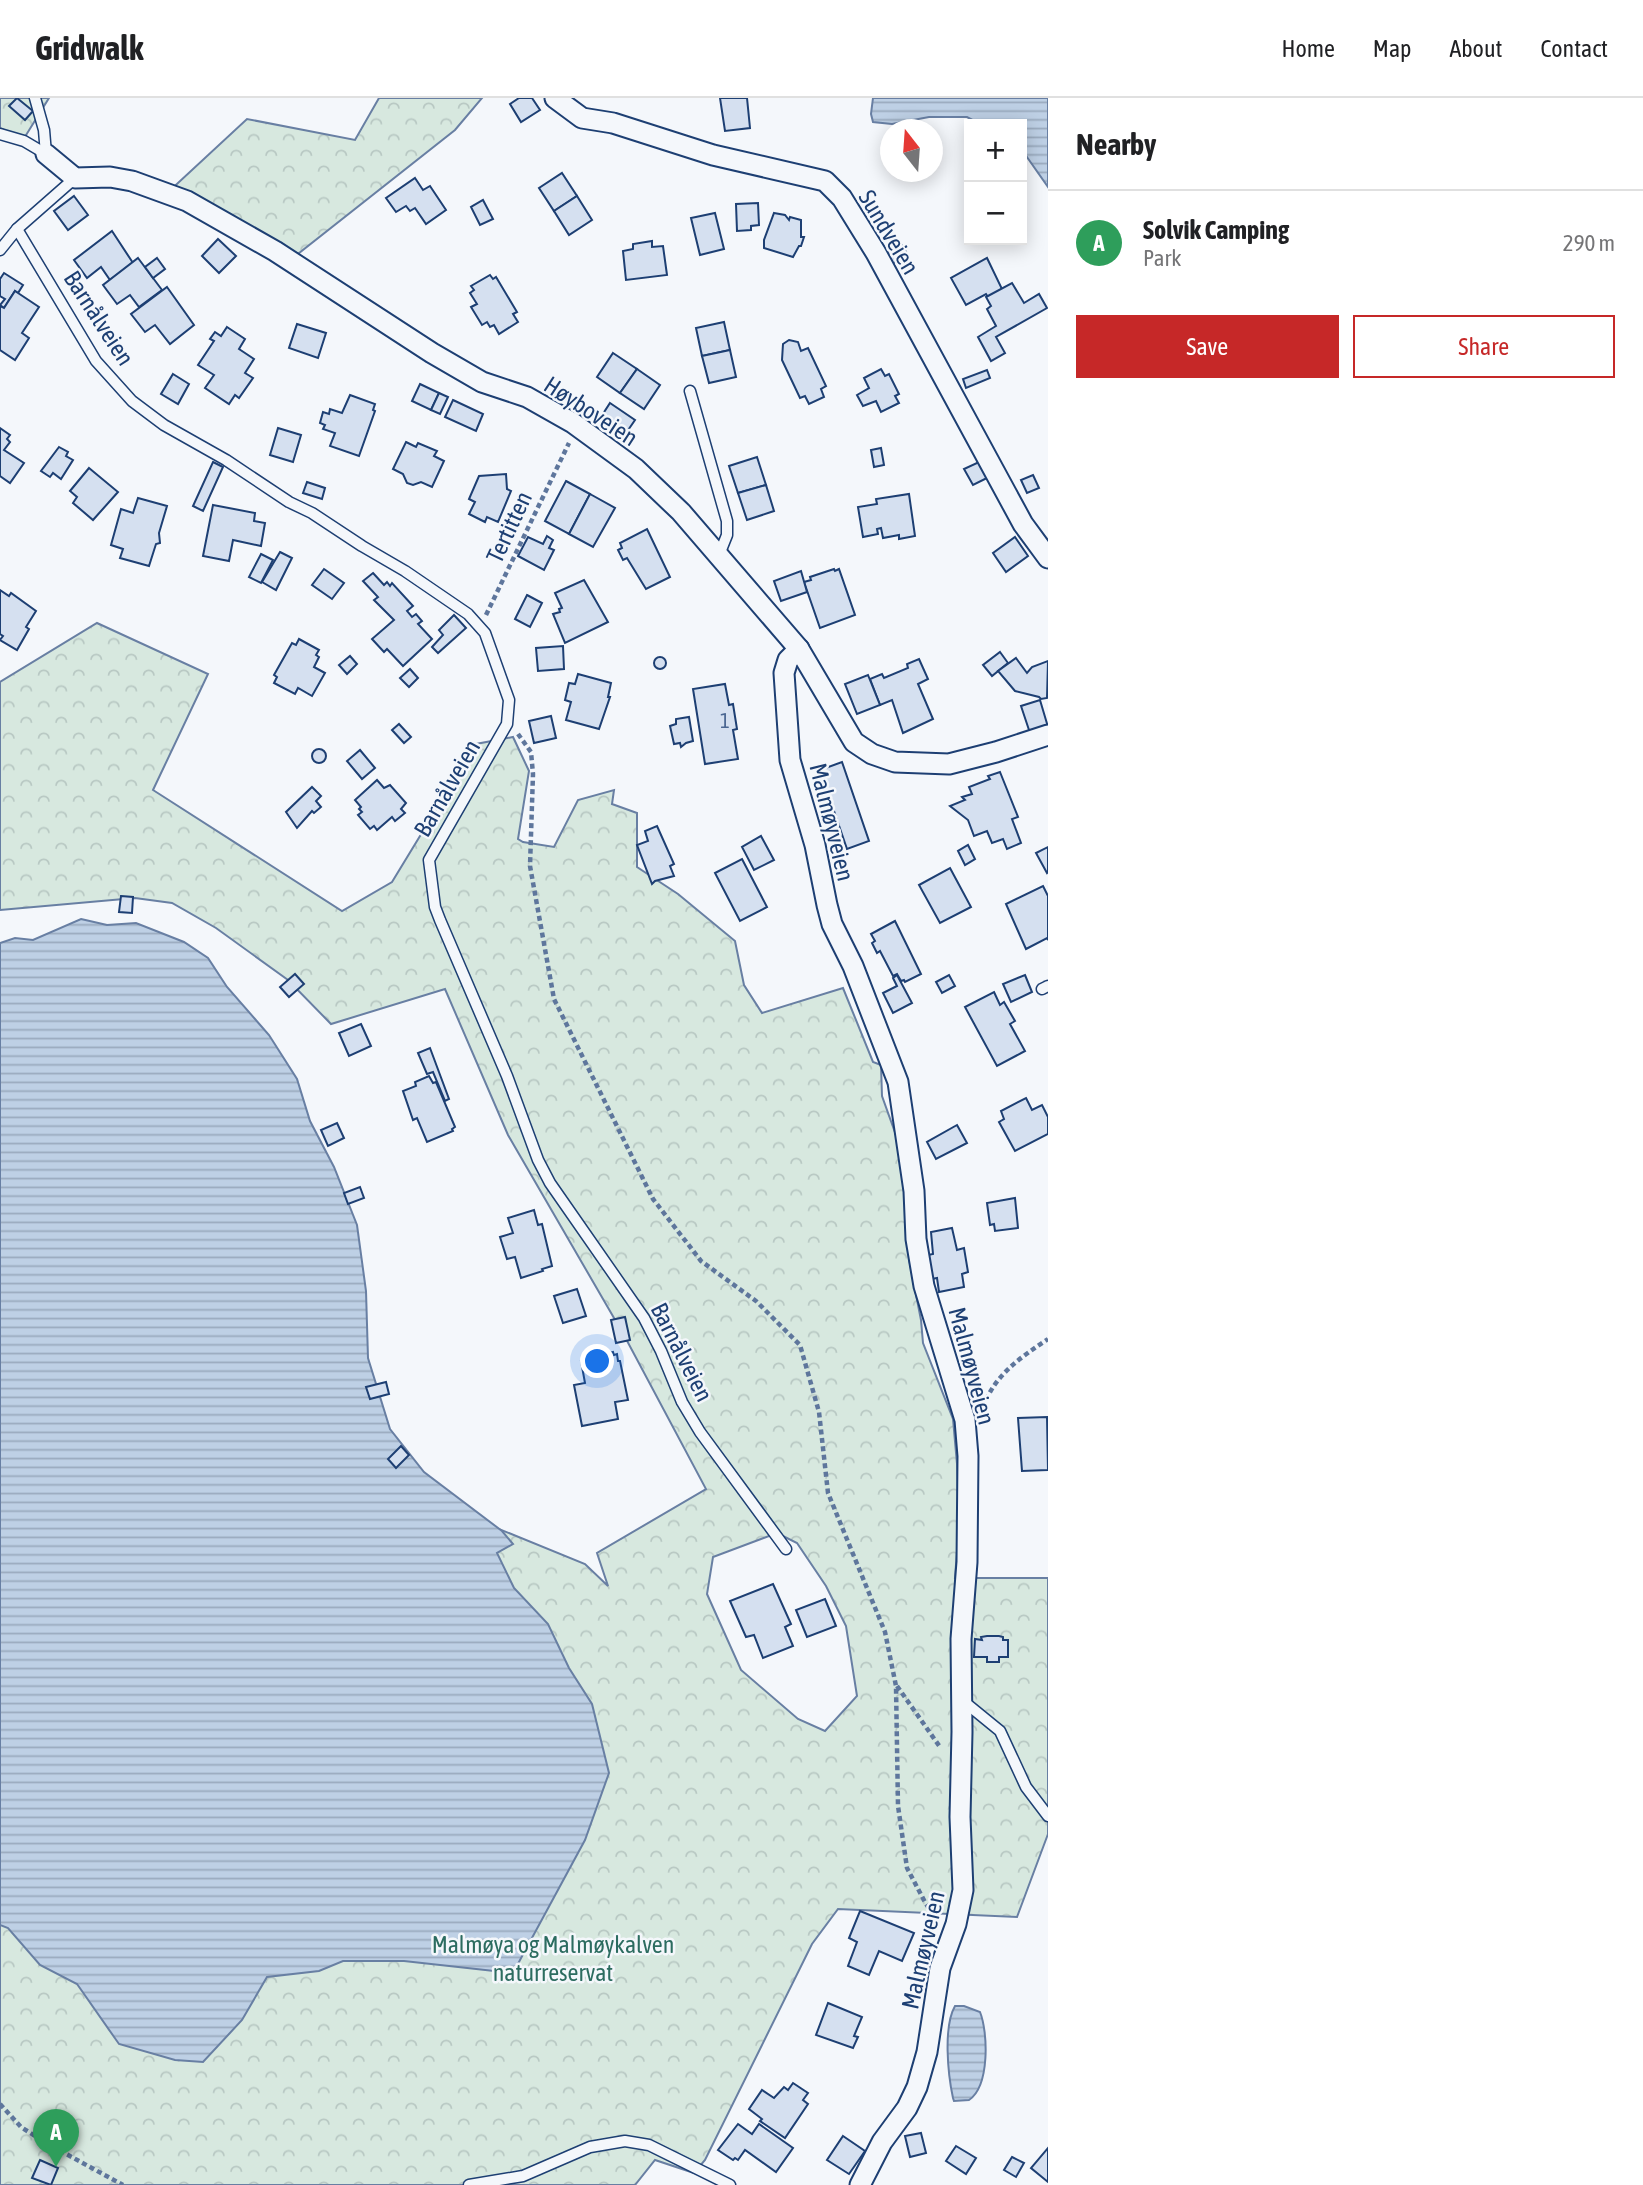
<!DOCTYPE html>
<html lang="en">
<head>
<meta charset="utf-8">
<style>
	body { margin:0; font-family:"Asap Condensed",sans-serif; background:#f2f2f2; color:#202124 }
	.controls { position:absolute; right:21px; top:21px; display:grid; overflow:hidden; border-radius:0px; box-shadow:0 4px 18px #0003 }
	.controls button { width:63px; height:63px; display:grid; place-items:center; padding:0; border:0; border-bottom:2px solid #e0e0e0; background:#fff; color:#202124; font:35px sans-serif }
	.compass { position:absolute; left:880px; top:21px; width:63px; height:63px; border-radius:50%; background:#fff; box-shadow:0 4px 18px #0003; rotate:343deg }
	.you { position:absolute; left:598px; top:1264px; width:24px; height:24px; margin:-18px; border:5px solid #fff; border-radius:50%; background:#1a73e8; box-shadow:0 0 0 10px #1a73e833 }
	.badge { display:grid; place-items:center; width:46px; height:46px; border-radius:50%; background:#c62828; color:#fff; font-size:23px; font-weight:700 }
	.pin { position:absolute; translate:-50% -58px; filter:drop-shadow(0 2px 4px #0008) }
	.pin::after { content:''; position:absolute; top:37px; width:24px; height:21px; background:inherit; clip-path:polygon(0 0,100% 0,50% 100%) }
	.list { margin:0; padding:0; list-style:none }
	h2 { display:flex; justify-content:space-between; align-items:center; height:91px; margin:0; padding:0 28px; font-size:30px }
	h2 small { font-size:23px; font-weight:400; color:#757577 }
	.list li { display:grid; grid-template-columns:46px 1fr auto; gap:21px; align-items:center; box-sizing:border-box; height:105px; padding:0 28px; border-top:2px solid #e0e0e0 }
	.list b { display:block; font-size:26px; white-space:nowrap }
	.list p { margin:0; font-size:23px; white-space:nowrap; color:#757577 }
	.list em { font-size:23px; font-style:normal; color:#757577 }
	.actions { display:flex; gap:14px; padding:21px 28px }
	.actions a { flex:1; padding:16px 0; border:2px solid #c62828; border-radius:0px; text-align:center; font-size:24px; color:#c62828 }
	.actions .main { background:#c62828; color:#fff }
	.map { position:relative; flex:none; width:1048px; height:2087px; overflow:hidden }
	header { display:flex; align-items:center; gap:42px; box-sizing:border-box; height:98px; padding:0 35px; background:#fff; border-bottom:2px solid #e0e0e0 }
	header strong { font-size:33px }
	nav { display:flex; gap:38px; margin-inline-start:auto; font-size:24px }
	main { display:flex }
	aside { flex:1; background:#fff }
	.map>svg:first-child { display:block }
</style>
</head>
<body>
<header>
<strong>Gridwalk</strong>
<nav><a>Home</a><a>Map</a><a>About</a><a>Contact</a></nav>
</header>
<main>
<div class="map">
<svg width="1048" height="2087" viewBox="0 0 1048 2087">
	<defs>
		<pattern id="forest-crowns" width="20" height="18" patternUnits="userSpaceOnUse" patternTransform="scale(1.75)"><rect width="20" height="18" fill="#d7e8df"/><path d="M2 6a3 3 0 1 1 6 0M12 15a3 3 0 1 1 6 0" fill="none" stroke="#b8c8c3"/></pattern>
		<pattern id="water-rules" width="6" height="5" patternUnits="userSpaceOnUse" patternTransform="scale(1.75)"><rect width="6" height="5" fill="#bed0e5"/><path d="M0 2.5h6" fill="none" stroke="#9aaabe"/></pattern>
	</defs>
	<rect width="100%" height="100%" fill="#f4f7fb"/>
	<!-- forest -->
	<g fill="url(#forest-crowns)" stroke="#687fa3" stroke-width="2" fill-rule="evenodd">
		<polygon points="0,0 49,0 23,42 0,30"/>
		<polygon points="379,0 482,0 455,32 289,163 165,97 247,21 355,42"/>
		<path d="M97,525l111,51 -55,116 189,121 50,-29 84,-138 37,-7 16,34 -11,68 5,3 31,5 24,-47 36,-10 -2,14 25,9v54l41,27 57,47 9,44 18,28 81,-25 30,74 8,3 1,31 15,42 9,54 3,67 12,61 2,23 30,76 4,45 2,61 -4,53h93v256l-31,83 -179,-8 -26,35 -107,216 -11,13 -39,-13 -20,25h-635v-452l499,-204 86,35 23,22 -11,-33 109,-64 -81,-152 -117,-202 -63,-146 -114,35 -43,-44 -72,-52 -44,-25 -37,-5 -135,12v-228zM777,1435l20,10 29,43 20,40 11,70 -32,35 -27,-12 -57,-49 -34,-76 6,-37z"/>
	</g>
	<!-- water -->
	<g fill="url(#water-rules)" stroke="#687fa3" stroke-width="2">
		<polygon points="873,0 1048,0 1048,89 1022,52 1022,26 980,26 967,19 929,19 892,26 873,24 871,16"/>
		<polygon points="81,821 107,827 136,825 184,844 208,860 227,889 269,937 297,981 310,1023 334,1069 357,1127 366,1193 368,1260 390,1331 424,1374 502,1433 513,1446 497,1455 514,1490 548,1526 569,1570 592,1606 609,1675 585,1742 513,1875 404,1863 343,1863 319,1873 267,1879 242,1922 203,1964 175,1962 119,1946 77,1886 40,1867 8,1830 0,1827 0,845 15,840 33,842"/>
		<path d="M955,1908h9l16,6c8,20 10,74 -11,88l-15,1 -1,-3c-5,-23 -10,-71 2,-92z"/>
	</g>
	<!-- building -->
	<g fill="#d5e0f0" stroke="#1d3f73" stroke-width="2">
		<polygon points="17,0 33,13 25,22 9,8"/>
		<polygon points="519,0 532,0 540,12 521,24 510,6"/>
		<polygon points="720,0 747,0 750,30 725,33"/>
		<polygon points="562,75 577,98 554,113 539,90"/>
		<polygon points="415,80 423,92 430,88 446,112 426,126 415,110 410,113 406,108 396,114 386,100"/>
		<polygon points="74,98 88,117 68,132 54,113"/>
		<polygon points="577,98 592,122 569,137 554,113"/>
		<polygon points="483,102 493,121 480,127 471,109"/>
		<polygon points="758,105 759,127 751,128 751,132 737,133 736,106"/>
		<polygon points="715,115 724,151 700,157 691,120"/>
		<polygon points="774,115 785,117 789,122 790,119 801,122 801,139 804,139 801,148 799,148 793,159 764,150 764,142"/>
		<polygon points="112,133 133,165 110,182 101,169 87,180 74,162"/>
		<polygon points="218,141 236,158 219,175 202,158"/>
		<polygon points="652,143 652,149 663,148 667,177 626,182 623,153 633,151 633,146"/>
		<polygon points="901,146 908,157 892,166 885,155"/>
		<polygon points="138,160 162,192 139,209 130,197 117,206 103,187"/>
		<polygon points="157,160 165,171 153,180 145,169"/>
		<polygon points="987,160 1002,191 988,199 986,196 966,207 951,180"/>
		<polygon points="4,175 23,187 18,195 15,193 4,210 0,207 5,201 0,198 0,181"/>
		<polygon points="490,177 493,181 496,179 517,214 513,216 518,224 499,236 494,227 490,229 487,224 482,227 471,209 477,206 470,195 474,192 471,188"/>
		<polygon points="1012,185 1024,205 1039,196 1047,210 996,239 1005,255 991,263 978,239 996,228 987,211 991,208 986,199"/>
		<polygon points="167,189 194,227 170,246 155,227 145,234 131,216"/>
		<polygon points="15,193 39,209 22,235 29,240 15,262 0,252 0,208 4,210"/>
		<polygon points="724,224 730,252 702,258 696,230"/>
		<polygon points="297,226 326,235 318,260 289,250"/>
		<polygon points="227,229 245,241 239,251 254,261 245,275 253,280 239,300 235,297 229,306 205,290 214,277 198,267 214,243 210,241 215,234 221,238"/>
		<polygon points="789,242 798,244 801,253 808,250 826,288 821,291 824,299 809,306 805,298 800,300 782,262 783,246"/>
		<polygon points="730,252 736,279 709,285 702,258"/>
		<polygon points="613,255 637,271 620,295 597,279"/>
		<polygon points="637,271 660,287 644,311 620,295"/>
		<polygon points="881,271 885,278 889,276 899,296 895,298 899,305 881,314 876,303 863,308 857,297 869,290 864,280"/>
		<polygon points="987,272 990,280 966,290 963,281"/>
		<polygon points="173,276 189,286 178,306 161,296"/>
		<polygon points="420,286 439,295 431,312 412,303"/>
		<polygon points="439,295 448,299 440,316 431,312"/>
		<polygon points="350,297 375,306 373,312 375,313 359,358 330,348 335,335 323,331 325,327 320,325 323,314 329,316 330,311 342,315"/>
		<polygon points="453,302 483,316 476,333 445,319"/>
		<polygon points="610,305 635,322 624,338 599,322"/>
		<polygon points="0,330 10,337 7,341 10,344 4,352 24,365 10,385 0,378"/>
		<polygon points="278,330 301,337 293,364 270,357"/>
		<polygon points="406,344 416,349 418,345 437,353 434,358 444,363 432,389 421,384 413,387 407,385 403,376 393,371"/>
		<polygon points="59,349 68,354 66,358 73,362 61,381 53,375 50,379 41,373"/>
		<polygon points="881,350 884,367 874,369 871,352"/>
		<polygon points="757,359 766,387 738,395 729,368"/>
		<polygon points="213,364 223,369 203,413 193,408"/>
		<polygon points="979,364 987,380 973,387 964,371"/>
		<polygon points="89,370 118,394 93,422 73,405 77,399 70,393"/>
		<polygon points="506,376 507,391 511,393 498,424 487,419 485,424 469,416 475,404 469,401 479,378"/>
		<polygon points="1033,377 1039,390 1027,395 1021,382"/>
		<polygon points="566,383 590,396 569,436 545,423"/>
		<polygon points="307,384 325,390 322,401 303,395"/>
		<polygon points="766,387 774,413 747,422 738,395"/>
		<polygon points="590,396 615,410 593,449 569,436"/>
		<polygon points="909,396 915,438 899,441 899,437 883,440 881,430 877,431 878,436 863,439 858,409 877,406 876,401"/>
		<polygon points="138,400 167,408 159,435 160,445 156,446 149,468 120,460 123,451 111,447 121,411 133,415"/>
		<polygon points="213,407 255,415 254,423 265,425 261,448 233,442 229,463 203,458"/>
		<polygon points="647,431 670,479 646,491 627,460 623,462 618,452 622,450 620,445"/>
		<polygon points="547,438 553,442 549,450 554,452 544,472 518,458 528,439 543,446"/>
		<polygon points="1015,439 1028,458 1006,474 993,455"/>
		<polygon points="280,454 292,460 276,492 262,484"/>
		<polygon points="261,456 273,462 261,485 249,479"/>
		<polygon points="324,471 344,485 332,501 312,487"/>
		<polygon points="834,471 835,473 839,471 855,517 820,530 804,484 811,482 810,479"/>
		<polygon points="801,473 807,494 781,503 774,483"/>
		<polygon points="373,475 384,487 387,484 390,488 392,485 413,508 407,513 412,519 416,516 422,523 418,526 432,541 403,568 387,551 384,554 372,541 394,522 374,502 378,499 363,483"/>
		<polygon points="584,482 608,524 565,545 553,516 560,514 559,511 562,510 555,495"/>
		<polygon points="0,492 9,498 11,495 36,513 26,529 29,531 17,552 0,542 3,538 0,536"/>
		<polygon points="527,497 542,505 530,529 515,521"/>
		<polygon points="454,517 466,530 438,555 432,549 443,537 439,532"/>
		<polygon points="299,541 319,552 316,557 319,559 314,569 325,575 312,598 298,590 295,596 274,585 277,579 274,577 292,545 296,547"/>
		<polygon points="563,548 564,571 538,573 536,550"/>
		<polygon points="1000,554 1008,565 992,578 983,567"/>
		<polygon points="350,558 357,566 347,576 339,567"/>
		<circle cx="660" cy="565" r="6"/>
		<polygon points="1016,560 1027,575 1032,569 1048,563 1047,600 1041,601 1039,599 1015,593 998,573"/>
		<polygon points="919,561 928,581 918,586 933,621 903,635 892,602 880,607 870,581 882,576 884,580 908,570 907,566"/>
		<polygon points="410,571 418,580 409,589 400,580"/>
		<polygon points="578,576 611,585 608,599 610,599 599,631 566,622 571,604 565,602 569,585 575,586"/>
		<polygon points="868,577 880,607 857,616 845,586"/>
		<polygon points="725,586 729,607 733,606 737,631 733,632 738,661 705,666 693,591"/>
		<polygon points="1040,602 1048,629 1030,635 1021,608"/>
		<polygon points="551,618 556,640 534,645 529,623"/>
		<polygon points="689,619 693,643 686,645 681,649 680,645 674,646 670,628 676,626 676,621"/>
		<polygon points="399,626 411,639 404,645 392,632"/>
		<circle cx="319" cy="658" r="7"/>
		<polygon points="360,652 375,670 362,681 347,663"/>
		<polygon points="842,664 869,743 847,751 820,672"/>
		<polygon points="1000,674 1018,719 1012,721 1021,745 1007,751 1003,741 992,745 987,733 974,738 968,722 950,708 965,702 962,699 972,696 969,689 990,681 988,678"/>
		<polygon points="377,682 384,690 390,687 406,705 401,711 405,715 395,723 392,719 377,732 374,728 370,731 358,717 362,714 359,711 361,709 355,702"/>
		<polygon points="312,689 321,698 316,703 321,709 314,715 312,713 297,730 286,714"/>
		<polygon points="657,728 674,766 670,768 674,778 655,783 652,786 637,747 648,743 645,733"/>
		<polygon points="761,738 774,762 754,772 742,749"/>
		<polygon points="968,747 975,761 965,767 958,753"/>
		<polygon points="1048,749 1048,774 1047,775 1036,755"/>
		<polygon points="742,761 767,809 740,823 715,775"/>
		<polygon points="950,770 971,809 940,825 919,787"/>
		<polygon points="1043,788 1048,798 1048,842 1047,840 1026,851 1006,806"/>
		<polygon points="121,798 133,799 132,815 119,814"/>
		<polygon points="895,823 921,876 905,884 904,882 901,883 897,876 893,878 880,853 877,855 872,845 875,843 871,836"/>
		<polygon points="295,876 304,886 289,899 280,889"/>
		<polygon points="897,877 912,905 893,915 883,895 897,888 893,880"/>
		<polygon points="949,877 955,888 942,895 936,884"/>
		<polygon points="1025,877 1032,894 1011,904 1003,886"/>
		<polygon points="994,894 1000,907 1004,904 1015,923 1010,926 1025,953 997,968 965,909"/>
		<polygon points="361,926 371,948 349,958 339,935"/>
		<polygon points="430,950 449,1001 445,1003 433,974 427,976 418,955"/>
		<polygon points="429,978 433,985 436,984 455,1029 452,1031 453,1033 427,1044 417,1020 413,1022 403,993 416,988 415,984"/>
		<polygon points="1026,1000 1032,1012 1042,1007 1048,1019 1048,1036 1015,1053 999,1024 1004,1021 1001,1013"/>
		<polygon points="337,1025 344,1040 328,1048 321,1032"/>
		<polygon points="957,1027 967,1045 936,1061 927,1044"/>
		<polygon points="360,1089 364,1100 348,1106 344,1095"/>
		<polygon points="1015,1100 1018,1130 995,1133 994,1126 990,1127 987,1105"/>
		<polygon points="534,1112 538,1127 542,1126 552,1168 542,1171 543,1173 521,1180 515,1159 507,1161 500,1139 513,1135 508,1120"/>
		<polygon points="952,1130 957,1152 964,1150 968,1174 962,1176 964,1189 939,1194 937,1180 932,1181 928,1157 933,1156 931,1134"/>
		<polygon points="577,1191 586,1218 563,1225 554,1198"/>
		<polygon points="625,1219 630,1242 616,1245 611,1222"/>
		<polygon points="613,1254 614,1257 617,1256 618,1263 620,1263 628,1302 615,1304 618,1321 582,1328 574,1287 585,1285 581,1263"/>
		<polygon points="386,1284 389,1296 370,1301 366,1289"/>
		<polygon points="1047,1319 1048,1372 1022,1373 1018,1320"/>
		<polygon points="401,1348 409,1357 396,1370 388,1361"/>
		<polygon points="773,1486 791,1526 785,1529 793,1548 763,1560 754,1537 746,1539 730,1503"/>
		<polygon points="825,1501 836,1528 807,1539 796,1512"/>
		<polygon points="987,1538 999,1538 1003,1539 1003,1542 1008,1542 1008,1559 999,1559 999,1564 987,1564 987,1559 974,1559 975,1541 982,1542 981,1539"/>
		<polygon points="860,1813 914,1835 902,1863 879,1853 869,1877 848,1868 857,1844 849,1840"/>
		<polygon points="828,1905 862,1919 854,1938 858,1939 853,1950 816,1937"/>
		<polygon points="793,1985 808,1995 803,2002 808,2006 785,2040 760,2023 762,2021 749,2011 762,1992 774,2000 784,1989 788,1992"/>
		<polygon points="738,2026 752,2036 759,2026 793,2050 776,2074 745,2052 738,2062 735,2060 733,2062 718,2052"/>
		<polygon points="921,2035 926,2055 910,2059 905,2038"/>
		<polygon points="843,2038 865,2053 849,2076 827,2062"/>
		<polygon points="956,2048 976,2060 966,2076 946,2063"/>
		<polygon points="1048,2050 1048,2084 1031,2070"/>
		<polygon points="1012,2059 1024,2065 1016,2079 1004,2072"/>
		<polygon points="40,2062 58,2070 51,2087 32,2080"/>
	</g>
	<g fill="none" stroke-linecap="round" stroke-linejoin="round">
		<defs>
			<g id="service">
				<polyline points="35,0 44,32 46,56"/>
				<polyline points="0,36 24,43 46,56"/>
				<polyline points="17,131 96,263 132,303 164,327 226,362 289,404 312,415 362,448 405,473 468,516 485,535 509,602 507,626 429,762 435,809 440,822 507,978 538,1062 550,1085 644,1220 661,1253 682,1304 700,1334 786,1451"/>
				<polyline points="0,152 17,131 75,80"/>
				<polyline points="690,293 727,423 727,437 719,457"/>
				<polyline points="1042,891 1048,888"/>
				<polyline points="962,1602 1000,1633 1026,1689 1048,1718"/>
				<polyline points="469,2087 523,2078 590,2049 625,2043 649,2047 730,2087"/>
			</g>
			<g id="minor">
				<polyline points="555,0 582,20 613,25 713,57 825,83 842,100 876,155 1023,426 1048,460"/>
				<polyline points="46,56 75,80 110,79 132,83 187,103 275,153 432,255 482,284 527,299 573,325 636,371 681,414 799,551 854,644 872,656 895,664 949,666 996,654 1048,637"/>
				<polyline points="799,551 788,562 784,575 790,662 815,747 827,807 832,826 853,868 898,984 914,1093 916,1141 924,1188 965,1322 968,1358 967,1464 961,1541 962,1634 960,1719 963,1792 956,1826 940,1870 927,1954 917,1989 907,2010 882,2044 860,2087"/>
			</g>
		</defs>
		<!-- service casing -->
		<use href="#service" stroke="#1d3f73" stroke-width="13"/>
		<!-- minor casing -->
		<use href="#minor" stroke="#1d3f73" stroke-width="23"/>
		<!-- path -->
		<g stroke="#5e769c" stroke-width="4.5" stroke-dasharray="5 3.5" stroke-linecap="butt">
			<polyline points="486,517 569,345"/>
			<polyline points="518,636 531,654 533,676 530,768 554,901 653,1101 701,1163 756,1203 800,1247 819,1314 828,1395 885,1534 896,1588 898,1708 907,1770 926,1806 936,1820"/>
			<path d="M983,1310c11,-33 37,-50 65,-69"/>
			<polyline points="897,1588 940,1649"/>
			<polyline points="0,2006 21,2029 46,2045 123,2087"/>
		</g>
		<!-- service -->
		<use href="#service" stroke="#f4f7fb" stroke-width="10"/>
		<!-- minor -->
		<use href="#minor" stroke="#f4f7fb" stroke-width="19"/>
	</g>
	<g text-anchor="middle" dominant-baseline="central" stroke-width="5" stroke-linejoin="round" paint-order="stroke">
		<!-- number labels -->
		<g font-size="21" fill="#4b6792">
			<text x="725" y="622">1</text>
		</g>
		<!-- street labels -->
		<g font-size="24" fill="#1d3f73" stroke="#f4f7fb">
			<text transform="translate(889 134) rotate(59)">Sundveien</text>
			<text transform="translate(99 220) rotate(57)">Barnålveien</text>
			<text transform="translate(591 313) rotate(33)">Høyboveien</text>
			<text transform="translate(509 429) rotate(-65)">Tertitten</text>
			<text transform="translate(447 690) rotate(-60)">Barnålveien</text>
			<text transform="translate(832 724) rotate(76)">Malmøyveien</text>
			<text transform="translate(682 1254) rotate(63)">Barnålveien</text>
			<text transform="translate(972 1268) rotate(75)">Malmøyveien</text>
			<text transform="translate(923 1852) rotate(-77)">Malmøyveien</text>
		</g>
		<!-- park labels -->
		<g font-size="24" fill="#2c6c60" stroke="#f4f7fb">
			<text x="553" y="1846">Malmøya og Malmøykalven<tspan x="553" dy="28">naturreservat</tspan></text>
		</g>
	</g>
</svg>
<div class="controls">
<button>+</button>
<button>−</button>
</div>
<svg class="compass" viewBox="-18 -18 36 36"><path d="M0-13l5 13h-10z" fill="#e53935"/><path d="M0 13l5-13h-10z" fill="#757577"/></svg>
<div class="you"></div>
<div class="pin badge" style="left:56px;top:2069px;background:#2e9e5b">A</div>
</div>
<aside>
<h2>Nearby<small></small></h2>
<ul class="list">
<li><span class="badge" style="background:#2e9e5b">A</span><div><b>Solvik Camping</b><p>Park</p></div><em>290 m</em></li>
</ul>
<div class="actions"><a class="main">Save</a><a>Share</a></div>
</aside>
</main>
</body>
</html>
